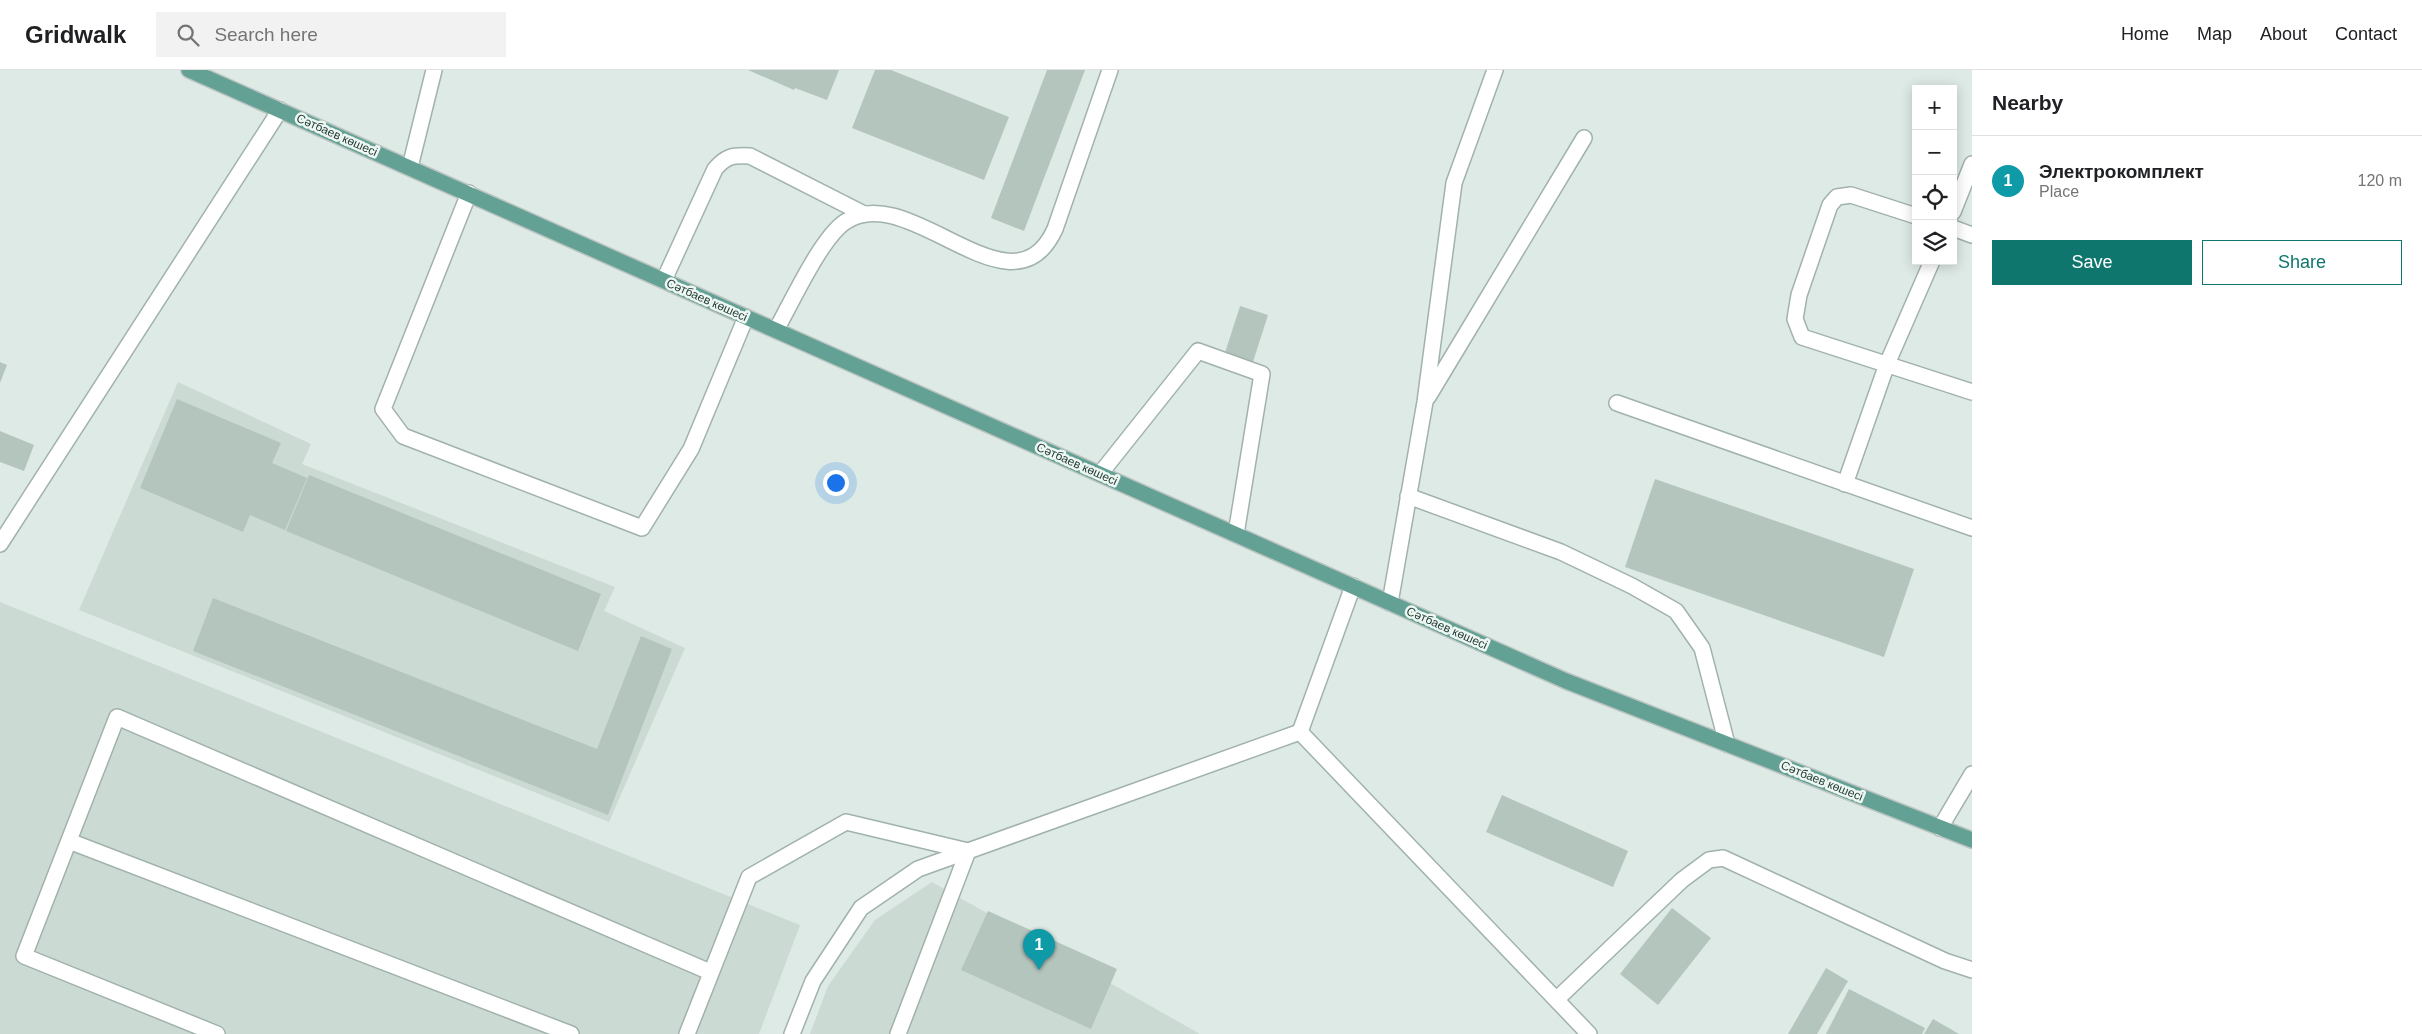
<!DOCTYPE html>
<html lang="en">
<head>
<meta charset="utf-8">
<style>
	body { margin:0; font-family:Helvetica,sans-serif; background:#f2f2f2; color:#202124 }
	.controls { position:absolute; right:15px; top:15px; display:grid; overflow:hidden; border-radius:0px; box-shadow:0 2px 12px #0003 }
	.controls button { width:45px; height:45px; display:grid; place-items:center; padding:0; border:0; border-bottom:1px solid #e0e0e0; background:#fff; color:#202124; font:25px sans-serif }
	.you { position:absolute; left:835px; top:412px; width:18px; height:18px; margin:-12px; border:4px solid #fff; border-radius:50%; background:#1a73e8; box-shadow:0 0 0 8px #1a73e833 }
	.badge { display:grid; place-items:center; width:32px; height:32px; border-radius:50%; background:#0f766e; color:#fff; font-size:16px; font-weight:700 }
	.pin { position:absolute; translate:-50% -41px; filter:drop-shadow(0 1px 2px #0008) }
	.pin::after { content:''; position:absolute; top:26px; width:18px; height:15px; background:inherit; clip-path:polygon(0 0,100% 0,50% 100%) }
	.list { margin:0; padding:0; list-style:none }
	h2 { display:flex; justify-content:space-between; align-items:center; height:65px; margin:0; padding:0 20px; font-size:21px }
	h2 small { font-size:16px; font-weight:400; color:#757577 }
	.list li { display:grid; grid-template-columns:32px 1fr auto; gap:15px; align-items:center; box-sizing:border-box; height:90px; padding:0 20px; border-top:1px solid #e0e0e0 }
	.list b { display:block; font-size:19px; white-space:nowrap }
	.list p { margin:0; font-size:16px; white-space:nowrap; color:#757577 }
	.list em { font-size:16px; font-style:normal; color:#757577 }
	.actions { display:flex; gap:10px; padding:15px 20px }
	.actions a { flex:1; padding:11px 0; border:1px solid #0f766e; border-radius:0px; text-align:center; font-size:18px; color:#0f766e }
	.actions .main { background:#0f766e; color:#fff }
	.icon { flex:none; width:28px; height:28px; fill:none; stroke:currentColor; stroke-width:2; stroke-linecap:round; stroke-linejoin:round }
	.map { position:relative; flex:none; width:1972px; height:964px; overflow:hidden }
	header { display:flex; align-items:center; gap:30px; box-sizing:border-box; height:70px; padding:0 25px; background:#fff; border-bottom:1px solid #e0e0e0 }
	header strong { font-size:24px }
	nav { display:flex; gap:28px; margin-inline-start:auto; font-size:18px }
	.search { width:350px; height:45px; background:#f2f2f2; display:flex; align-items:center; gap:12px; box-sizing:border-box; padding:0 18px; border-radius:0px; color:#757577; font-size:19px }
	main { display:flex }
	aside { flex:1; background:#fff }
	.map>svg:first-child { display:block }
</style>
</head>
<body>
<header>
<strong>Gridwalk</strong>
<div class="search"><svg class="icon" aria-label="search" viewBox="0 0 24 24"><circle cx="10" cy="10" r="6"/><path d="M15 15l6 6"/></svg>Search here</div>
<nav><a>Home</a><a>Map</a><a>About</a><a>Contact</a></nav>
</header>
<main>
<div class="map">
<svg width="1972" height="964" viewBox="0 0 1972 964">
	<rect width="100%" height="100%" fill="#deeae5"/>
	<!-- built -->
	<g fill="#ccdad4">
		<polygon points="178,312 311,374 302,394 615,517 604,541 685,578 609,752 79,540"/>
		<polygon points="0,532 800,855 759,964 0,964"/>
		<polygon points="932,812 1200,964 810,964 828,916 875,850"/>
	</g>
	<!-- building -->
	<g fill="#b4c5be">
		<polygon points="748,0 839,0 827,30 795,18 794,20"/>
		<polygon points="875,0 891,0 1009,47 984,110 852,58"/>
		<polygon points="1047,0 1085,0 1024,161 991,148"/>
		<polygon points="1240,236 1268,245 1252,295 1224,286"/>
		<polygon points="0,292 7,295 0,313"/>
		<polygon points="177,329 281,373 272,393 307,408 285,460 250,445 243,462 140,418"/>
		<polygon points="0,361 34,375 24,401 0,392"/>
		<polygon points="309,405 601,524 578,581 286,461"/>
		<polygon points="1655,409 1914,499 1884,587 1625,497"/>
		<polygon points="213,528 597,679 641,566 672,579 608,745 193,581"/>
		<polygon points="1502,725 1628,781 1613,817 1486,762"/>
		<polygon points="1672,838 1711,868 1658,935 1620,904"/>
		<polygon points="988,841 1117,899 1091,959 961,900"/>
		<polygon points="1826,898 1848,911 1817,964 1788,964"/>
		<polygon points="1849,919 1925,958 1922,964 1826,964"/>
		<polygon points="1933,949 1959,964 1924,964"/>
	</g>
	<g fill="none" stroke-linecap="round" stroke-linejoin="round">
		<defs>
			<g id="minor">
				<polyline points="410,97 434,0"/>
				<polyline points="469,123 383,339 403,366 642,458 691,379 746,247"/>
				<polyline points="1953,142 1972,94"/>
				<polyline points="1916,146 1851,125 1837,127 1830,135 1799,225 1795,249 1802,267 1972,322"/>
				<polyline points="1953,158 1972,165"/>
				<path d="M664,210l51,-111c11,-13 18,-14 35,-13l114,58"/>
				<path d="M776,260c16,-28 45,-92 69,-108 64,-44 167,101 210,7l55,-159"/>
				<polyline points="1428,327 1584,68"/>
				<polyline points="1617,333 1972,458"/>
				<polyline points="1100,404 1198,281 1262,304 1236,464"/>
				<polyline points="1845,414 1887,294 1932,191"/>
				<polyline points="1408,426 1561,482 1632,516 1676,541 1702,578 1727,674"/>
				<polyline points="0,474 280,40"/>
				<polyline points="1390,533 1425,332 1454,113 1495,0"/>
				<polyline points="1300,662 1589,964"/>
				<polyline points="1300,662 1353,516"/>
				<polyline points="1940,758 1972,704"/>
				<polyline points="69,771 571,964"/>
				<polyline points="1557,929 1682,810 1709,790 1723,788 1945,891 1972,900"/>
				<polyline points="217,964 24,886 117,647 710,902"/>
				<polyline points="687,964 749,807 846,752 968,781 898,964"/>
				<polyline points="792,964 813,911 861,838 918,799 1300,662"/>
			</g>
			<polyline id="major" points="189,0 1566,611 1972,770"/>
		</defs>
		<!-- minor casing -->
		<use href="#minor" stroke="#a1b2ac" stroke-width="18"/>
		<!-- major casing -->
		<use href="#major" stroke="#bcc4c2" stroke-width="18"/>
		<!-- minor -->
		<use href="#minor" stroke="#fff" stroke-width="15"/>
		<!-- major -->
		<use href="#major" stroke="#62a194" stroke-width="15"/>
	</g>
	<g text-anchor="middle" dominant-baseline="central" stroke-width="5" stroke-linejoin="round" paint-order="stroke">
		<!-- street labels -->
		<g font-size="12" fill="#1f3a34" stroke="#eff7f3">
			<text transform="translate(337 65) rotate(24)">Сәтбаев көшесі</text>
			<text transform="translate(707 230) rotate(24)">Сәтбаев көшесі</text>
			<text transform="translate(1077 394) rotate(24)">Сәтбаев көшесі</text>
			<text transform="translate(1447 558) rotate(24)">Сәтбаев көшесі</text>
			<text transform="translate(1822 711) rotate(22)">Сәтбаев көшесі</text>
		</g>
	</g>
</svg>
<div class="controls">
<button>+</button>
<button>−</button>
<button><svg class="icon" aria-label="locate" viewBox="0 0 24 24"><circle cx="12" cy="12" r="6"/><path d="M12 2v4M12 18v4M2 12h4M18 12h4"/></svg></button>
<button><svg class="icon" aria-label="layers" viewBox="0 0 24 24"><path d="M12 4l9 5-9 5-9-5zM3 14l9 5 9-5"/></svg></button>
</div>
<div class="you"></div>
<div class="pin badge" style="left:1039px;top:900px;background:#0f9aa8">1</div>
</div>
<aside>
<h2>Nearby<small></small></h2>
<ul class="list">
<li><span class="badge" style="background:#0f9aa8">1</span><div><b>Электрокомплект</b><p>Place</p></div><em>120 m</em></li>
</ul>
<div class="actions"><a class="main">Save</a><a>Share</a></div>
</aside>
</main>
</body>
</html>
